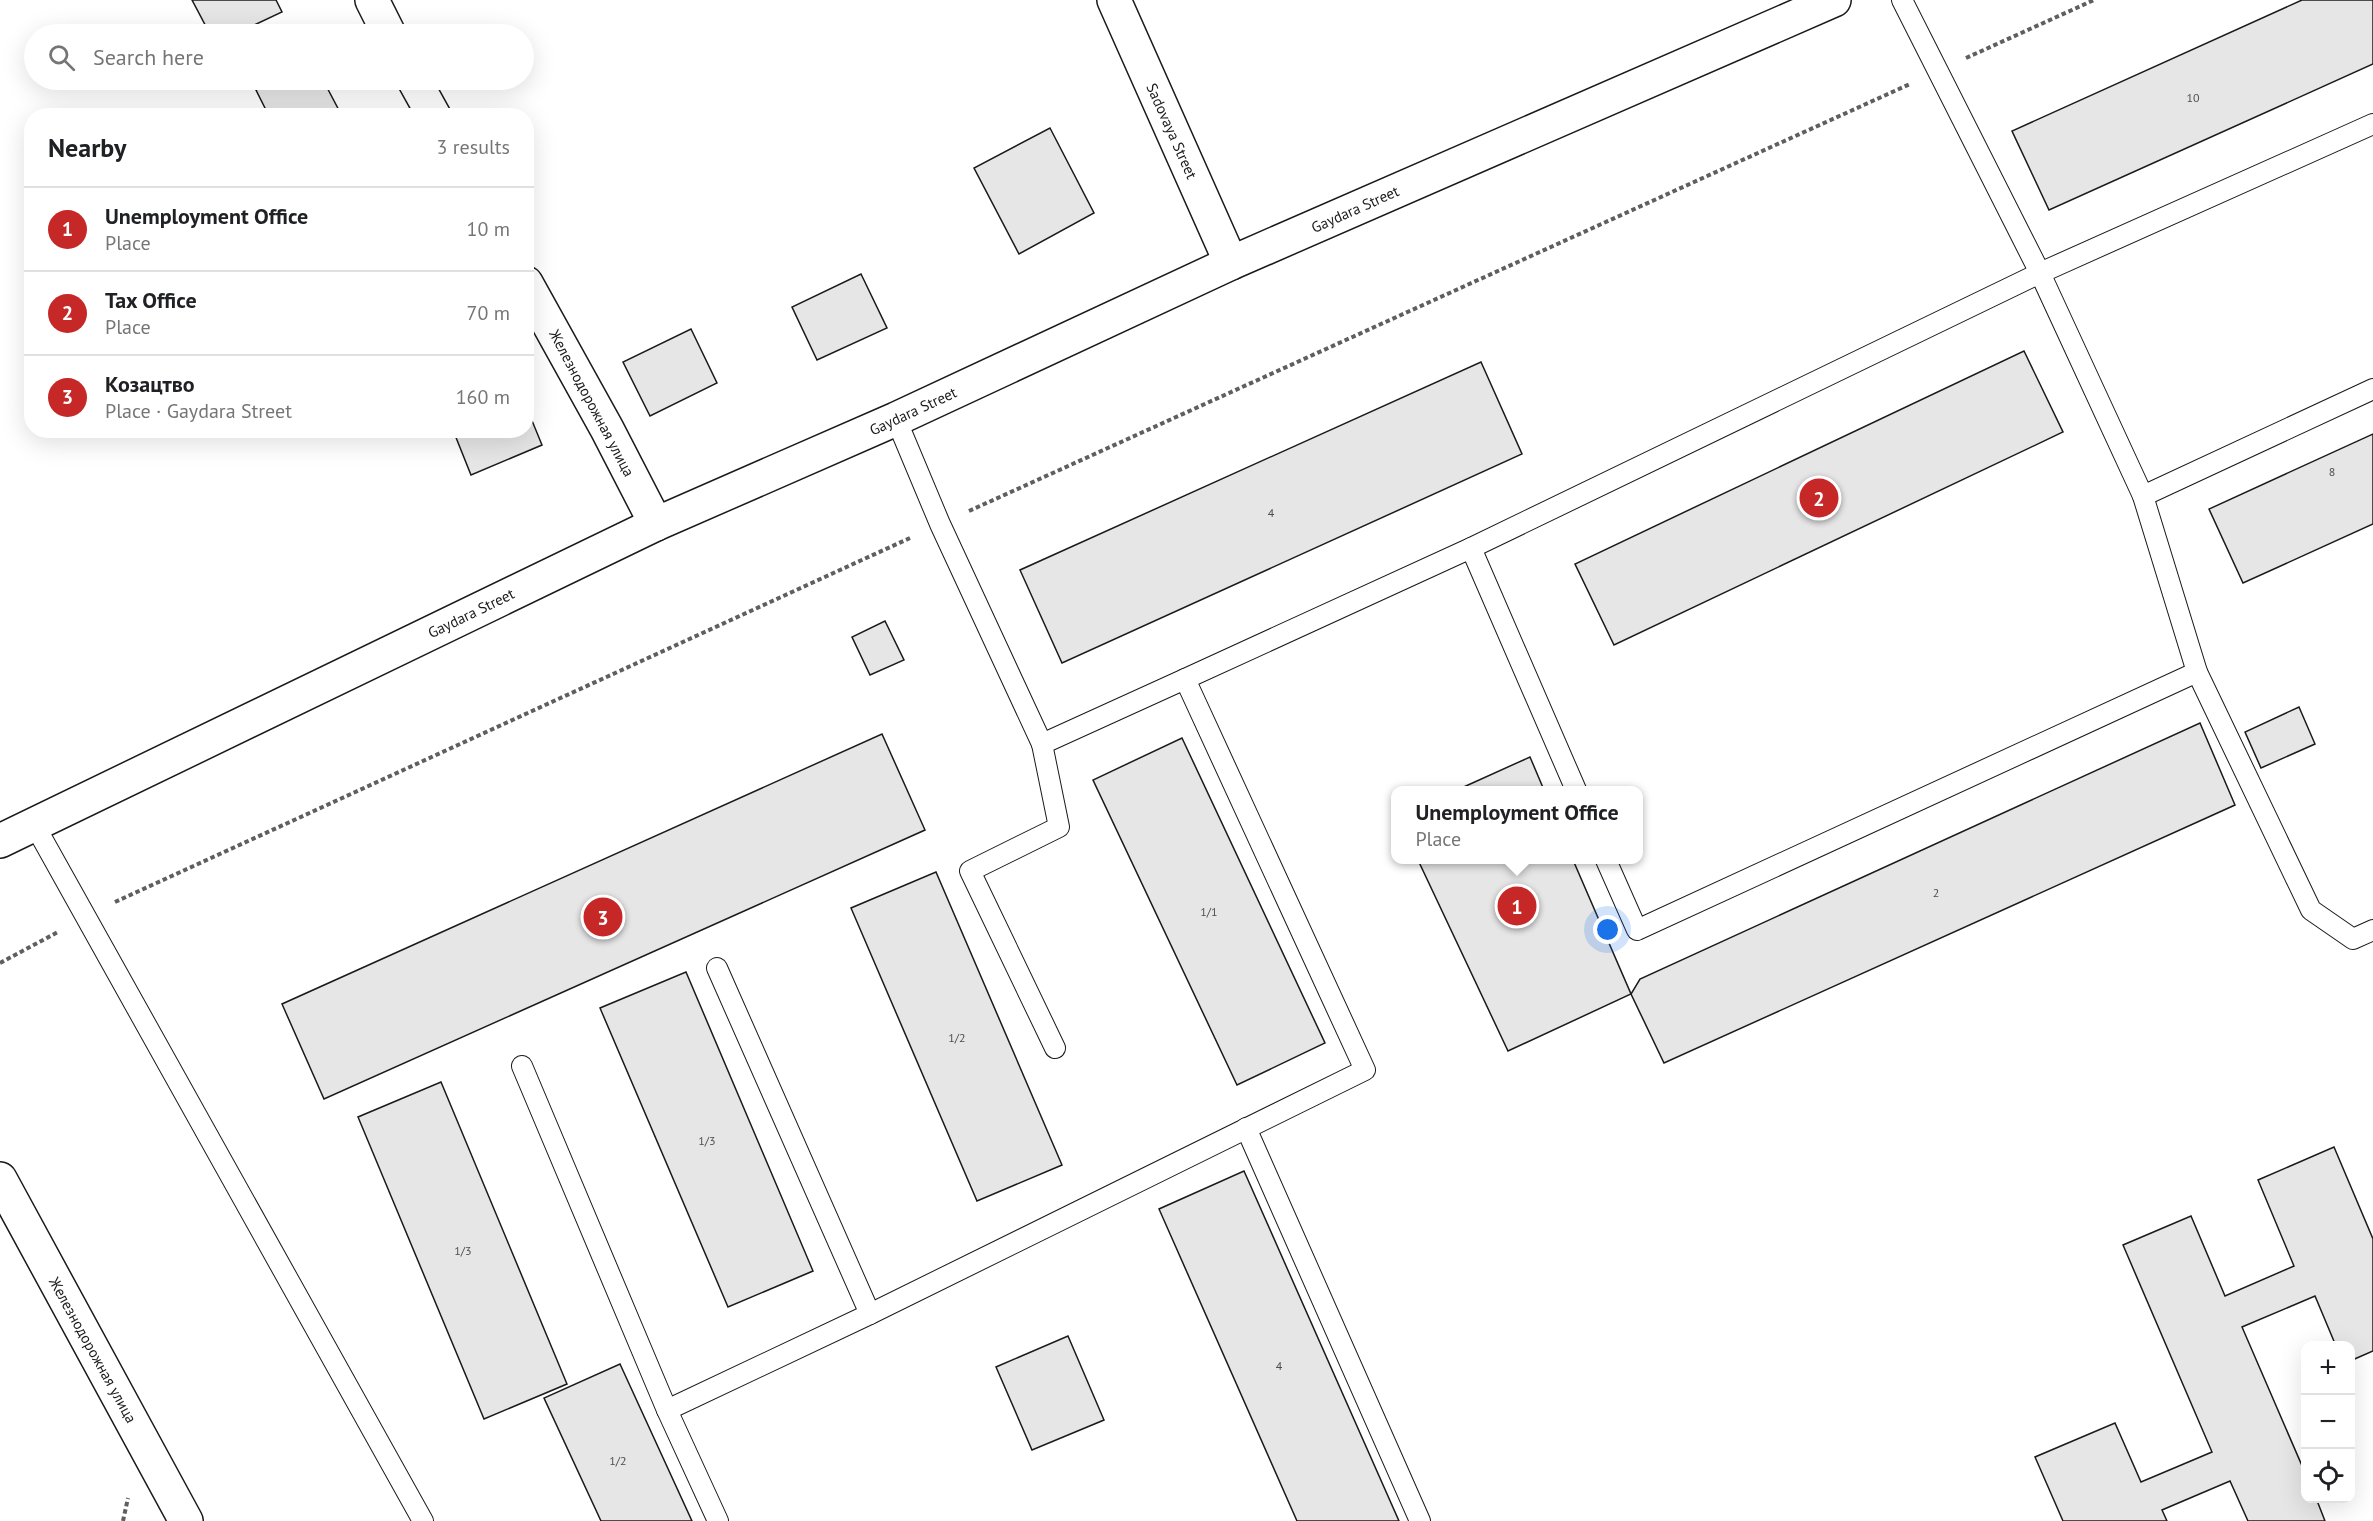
<!DOCTYPE html>
<html lang="en">
<head>
<meta charset="utf-8">
<style>
	body { margin:0; font-family:"PT Sans",sans-serif; background:#f2f2f2; color:#202124 }
	.controls { position:absolute; right:18px; bottom:18px; display:grid; overflow:hidden; border-radius:12px; box-shadow:0 6px 24px #0002 }
	.controls button { width:54px; height:54px; display:grid; place-items:center; padding:0; border:0; border-bottom:2px solid #e0e0e0; background:#fff; color:#202124; font:30px sans-serif }
	.you { position:absolute; left:1608px; top:930px; width:21px; height:21px; margin:-15px; border:4px solid #fff; border-radius:50%; background:#1a73e8; box-shadow:0 0 0 9px #1a73e833 }
	.badge { display:grid; place-items:center; width:39px; height:39px; border-radius:50%; background:#c62828; color:#fff; font-size:20px; font-weight:700 }
	.pin { position:absolute; translate:-50% -50%; border:3px solid #fff; box-shadow:0 2px 6px #0006 }
	.popup { position:absolute; left:1391px; top:786px; width:252px; height:78px; box-sizing:border-box; display:grid; place-content:center; border-radius:12px; background:#fff; filter:drop-shadow(0 2px 4px #0005); font-size:20px; white-space:nowrap; color:#757577 }
	.popup b { font-size:22px; color:#202124 }
	.popup::after { content:''; position:absolute; left:50%; top:100%; margin-left:-12px; border:12px solid transparent; border-top-color:#fff }
	.list { margin:0; padding:0; list-style:none }
	h2 { display:flex; justify-content:space-between; align-items:center; height:78px; margin:0; padding:0 24px; font-size:26px }
	h2 small { font-size:20px; font-weight:400; color:#757577 }
	.list li { display:grid; grid-template-columns:39px 1fr auto; gap:18px; align-items:center; box-sizing:border-box; height:84px; padding:0 24px; border-top:2px solid #e0e0e0 }
	.list b { display:block; font-size:22px; white-space:nowrap }
	.list p { margin:0; font-size:20px; white-space:nowrap; color:#757577 }
	.list em { font-size:20px; font-style:normal; color:#757577 }
	.icon { flex:none; width:33px; height:33px; fill:none; stroke:currentColor; stroke-width:2; stroke-linecap:round; stroke-linejoin:round }
	.map { position:relative; flex:none; width:2373px; height:1521px; overflow:hidden }
	.search { position:absolute; background:#fff; box-shadow:0 6px 24px #0002; left:24px; top:24px; width:510px; height:66px; display:flex; align-items:center; gap:15px; box-sizing:border-box; padding:0 21px; border-radius:33px; color:#757577; font-size:22px }
	.panel { position:absolute; background:#fff; box-shadow:0 6px 24px #0002; left:24px; top:108px; width:510px; height:330px; border-radius:24px }
	.map>svg:first-child { display:block }
</style>
</head>
<body>
<div class="map">
<svg width="2373" height="1521" viewBox="0 0 2373 1521">
	<rect width="100%" height="100%" fill="#fff"/>
	<!-- building -->
	<g fill="#e6e6e6" stroke="#1a1a1a" stroke-width="1.5">
		<polygon points="192,0 276,0 282,12 235,34 210,34"/>
		<polygon points="2302,0 2373,0 2373,64 2049,210 2012,131"/>
		<polygon points="276,80 323,80 342,116 269,116 256,90"/>
		<polygon points="1050,128 1094,213 1019,254 974,168"/>
		<polygon points="861,274 887,328 817,360 792,307"/>
		<polygon points="691,329 717,383 650,416 623,362"/>
		<polygon points="2024,351 2063,432 1614,645 1575,564"/>
		<polygon points="1481,362 1522,454 1062,663 1020,570"/>
		<polygon points="526,406 542,445 471,475 453,430 526,430"/>
		<polygon points="2373,434 2373,524 2243,583 2209,509"/>
		<polygon points="885,621 904,660 870,675 852,637"/>
		<polygon points="2299,707 2315,744 2261,768 2245,732"/>
		<polygon points="2200,723 2235,805 1664,1063 1631,994 1640,979"/>
		<polygon points="882,734 925,830 324,1099 282,1004"/>
		<polygon points="1182,738 1325,1043 1237,1085 1093,780"/>
		<polygon points="1530,757 1544,790 1457,790"/>
		<polygon points="1418,860 1573,860 1631,994 1508,1051"/>
		<polygon points="936,872 1062,1165 977,1201 851,908"/>
		<polygon points="686,972 813,1271 728,1307 600,1008"/>
		<polygon points="441,1082 567,1384 484,1419 358,1117"/>
		<polygon points="2334,1147 2373,1239 2373,1351 2350,1361 2350,1346 2336,1346 2315,1296 2242,1327 2306,1475 2306,1498 2316,1498 2325,1521 2248,1521 2230,1481 2162,1510 2167,1521 2063,1521 2035,1457 2115,1423 2141,1482 2212,1452 2123,1245 2191,1216 2225,1296 2294,1266 2258,1180"/>
		<polygon points="1244,1171 1399,1521 1297,1521 1159,1209"/>
		<polygon points="1068,1336 1104,1420 1032,1450 996,1367"/>
		<polygon points="620,1364 692,1521 601,1521 544,1398"/>
	</g>
	<g fill="none" stroke-linecap="round" stroke-linejoin="round">
		<defs>
			<g id="service">
				<polyline points="1902,0 2040,273 2143,496 2197,672 2311,910 2353,939 2373,930"/>
				<polyline points="2143,496 2373,389"/>
				<polyline points="1471,548 1576,790"/>
				<polyline points="1185,679 1471,548 2040,273 2373,124"/>
				<polyline points="1042,744 1059,827 970,871 1055,1048"/>
				<polyline points="34,824 423,1521"/>
				<polyline points="1606,860 1637,930 2197,672"/>
				<polyline points="717,968 870,1314"/>
				<polyline points="522,1066 667,1410 718,1521"/>
				<polyline points="1246,1128 1420,1521"/>
				<polyline points="667,1410 870,1314 1365,1070 1185,679 1042,744 940,524 896,419"/>
			</g>
			<g id="minor">
				<polyline points="372,0 389,34"/>
				<polyline points="1114,0 1231,263"/>
				<polyline points="414,80 434,116"/>
				<polyline points="526,283 607,429 656,524"/>
				<polyline points="0,841 656,524 896,419 1231,263 1834,0"/>
				<polyline points="0,1179 186,1521"/>
			</g>
		</defs>
		<!-- service casing -->
		<use href="#service" stroke="#1a1a1a" stroke-width="22"/>
		<!-- minor casing -->
		<use href="#minor" stroke="#1a1a1a" stroke-width="36"/>
		<!-- path -->
		<g stroke="#5f5f5f" stroke-width="4" stroke-dasharray="4.5 3" stroke-linecap="butt">
			<polyline points="1966,58 2094,0"/>
			<polyline points="969,511 1910,84"/>
			<polyline points="115,902 910,538"/>
			<polyline points="0,963 58,932"/>
			<polyline points="123,1521 128,1498"/>
		</g>
		<!-- service -->
		<use href="#service" stroke="#fff" stroke-width="20"/>
		<!-- minor -->
		<use href="#minor" stroke="#fff" stroke-width="33"/>
	</g>
	<g text-anchor="middle" dominant-baseline="central" stroke-width="4.5" stroke-linejoin="round" paint-order="stroke">
		<!-- number labels -->
		<g font-size="12" fill="#4d4d4d">
			<text x="2193" y="97">10</text>
			<text x="2332" y="471">8</text>
			<text x="1271" y="512">4</text>
			<text x="1936" y="892">2</text>
			<text x="1209" y="911">1/1</text>
			<text x="957" y="1037">1/2</text>
			<text x="707" y="1140">1/3</text>
			<text x="463" y="1250">1/3</text>
			<text x="1279" y="1365">4</text>
			<text x="618" y="1460">1/2</text>
		</g>
		<!-- street labels -->
		<g font-size="15" fill="#1a1a1a" stroke="#fff">
			<text transform="translate(1172 131) rotate(66)">Sadovaya Street</text>
			<text transform="translate(1355 209) rotate(-24)">Gaydara Street</text>
			<text transform="translate(592 403) rotate(62)">Железнодорожная улица</text>
			<text transform="translate(913 411) rotate(-25)">Gaydara Street</text>
			<text transform="translate(471 613) rotate(-26)">Gaydara Street</text>
			<text transform="translate(93 1350) rotate(61)">Железнодорожная улица</text>
		</g>
	</g>
</svg>
<div class="controls">
<button>+</button>
<button>−</button>
<button><svg class="icon" aria-label="locate" viewBox="0 0 24 24"><circle cx="12" cy="12" r="6"/><path d="M12 2v4M12 18v4M2 12h4M18 12h4"/></svg></button>
</div>
<div class="you"></div>
<div class="pin badge" style="left:1517px;top:906px">1</div>
<div class="popup"><b>Unemployment Office</b>Place</div>
<div class="pin badge" style="left:1819px;top:498px">2</div>
<div class="pin badge" style="left:603px;top:917px">3</div>
<div class="search"><svg class="icon" aria-label="search" viewBox="0 0 24 24"><circle cx="10" cy="10" r="6"/><path d="M15 15l6 6"/></svg>Search here</div>
<section class="panel">
<h2>Nearby<small>3 results</small></h2>
<ul class="list">
<li><span class="badge">1</span><div><b>Unemployment Office</b><p>Place</p></div><em>10 m</em></li>
<li><span class="badge">2</span><div><b>Tax Office</b><p>Place</p></div><em>70 m</em></li>
<li><span class="badge">3</span><div><b>Козацтво</b><p>Place · Gaydara Street</p></div><em>160 m</em></li>
</ul>
</section>
</div>
</body>
</html>
